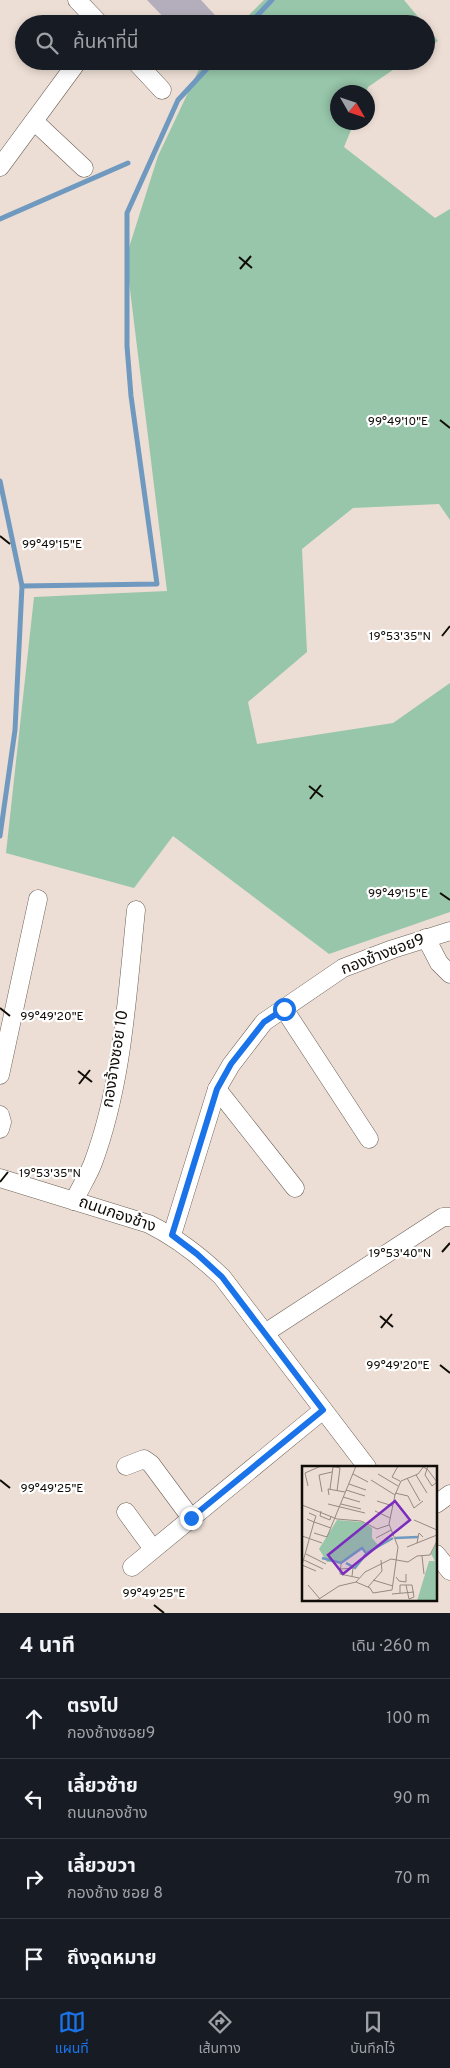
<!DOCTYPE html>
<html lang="th">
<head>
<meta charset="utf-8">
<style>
	body { margin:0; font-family:Overpass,"Noto Sans Thai",sans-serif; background:#20242c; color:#f1f3f6 }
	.compass { position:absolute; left:330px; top:85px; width:45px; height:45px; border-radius:50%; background:#171b24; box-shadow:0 2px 8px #0003; rotate:129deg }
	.stop { position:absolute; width:15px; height:15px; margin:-11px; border:4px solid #1a73e8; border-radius:50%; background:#fff }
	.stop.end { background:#1a73e8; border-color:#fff; box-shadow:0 1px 5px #0008 }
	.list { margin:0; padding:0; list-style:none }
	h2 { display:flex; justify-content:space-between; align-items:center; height:65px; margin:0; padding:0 20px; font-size:21px }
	h2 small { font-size:16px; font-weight:400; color:#9ea1a6 }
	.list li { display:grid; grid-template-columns:32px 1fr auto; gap:15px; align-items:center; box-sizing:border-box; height:80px; padding:0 20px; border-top:1px solid #363941 }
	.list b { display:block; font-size:19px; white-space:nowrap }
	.list p { margin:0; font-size:16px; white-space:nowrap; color:#9ea1a6 }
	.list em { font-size:16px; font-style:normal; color:#9ea1a6 }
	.icon { flex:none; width:28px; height:28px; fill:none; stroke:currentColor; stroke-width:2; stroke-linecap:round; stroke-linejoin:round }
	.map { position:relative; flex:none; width:450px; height:1613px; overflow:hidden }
	.search { position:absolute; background:#171b24; box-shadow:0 2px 8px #0003; left:15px; right:15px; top:15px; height:55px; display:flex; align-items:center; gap:12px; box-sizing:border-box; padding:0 18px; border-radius:28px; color:#9ea1a6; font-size:19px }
	.sheet { height:385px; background:#171b24 }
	nav { display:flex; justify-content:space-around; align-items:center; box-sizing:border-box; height:70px; border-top:1px solid #363941; background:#171b24; font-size:14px; color:#9ea1a6 }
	nav a { display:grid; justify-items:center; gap:2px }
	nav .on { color:#1a73e8 }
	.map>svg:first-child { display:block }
</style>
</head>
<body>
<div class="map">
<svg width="450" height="1613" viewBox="0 0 450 1613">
	<rect width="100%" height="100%" fill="#ecded4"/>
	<!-- green -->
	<g fill="#97c6aa">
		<polygon points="264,0 404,0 424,24 240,24"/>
		<polygon points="426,27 438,41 426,48"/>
		<polygon points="203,61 406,61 368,87 366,92 338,92 338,122 354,123 344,147 435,218 450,209 450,520 439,504 353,508 302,549 307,652 248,702 257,744 393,723 450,683 450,912 329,954 173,836 134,888 6,853 34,597 167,591 126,257 158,156"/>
	</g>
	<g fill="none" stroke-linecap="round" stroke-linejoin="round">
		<!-- stream -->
		<g stroke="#7099c0" stroke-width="5">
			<polyline points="249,24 272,0"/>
			<polyline points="0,219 128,163"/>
			<polyline points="0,481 22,586 15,730 0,836"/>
			<polyline points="22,586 157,584 131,396 127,346 127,213 178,100 214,61"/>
		</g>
	</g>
	<!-- building -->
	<polygon fill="#b4adbb" points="147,0 201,0 223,24 170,24"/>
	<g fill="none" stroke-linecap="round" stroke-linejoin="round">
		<defs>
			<g id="minor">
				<polyline points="77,0 100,24"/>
				<polyline points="135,61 162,90"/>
				<polyline points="34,121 84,168"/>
				<polyline points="0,167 78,61"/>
				<polyline points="426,938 439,963 450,974"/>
				<polyline points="284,1009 369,1139"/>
				<polyline points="0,1075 38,899"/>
				<polyline points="217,1089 295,1188"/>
				<polyline points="0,1115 2,1122 0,1129"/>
				<path d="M0,1178l149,46c28,14 50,31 73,53l145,190"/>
				<path d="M74,1201c6,-13 14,-25 19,-38 30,-81 34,-168 43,-253"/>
				<polyline points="172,1235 217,1089 231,1065 264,1022 343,968 393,949 450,931"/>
				<polyline points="265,1333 443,1217 450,1217"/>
				<polyline points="126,1466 144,1459 151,1464 191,1518"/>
				<polyline points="436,1504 450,1494"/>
				<polyline points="126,1512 153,1549"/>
				<polyline points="436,1554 450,1571"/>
				<polyline points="132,1567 323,1410"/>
			</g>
		</defs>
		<!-- minor casing -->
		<use href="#minor" stroke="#6c6057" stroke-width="19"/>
		<!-- minor -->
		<use href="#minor" stroke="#fff" stroke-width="18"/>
	</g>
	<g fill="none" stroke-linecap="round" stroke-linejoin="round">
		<!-- route -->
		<polyline stroke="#1a73e8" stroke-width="6" points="191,1518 323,1410 222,1277 197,1254 172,1235 217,1089 231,1064 264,1022 284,1009"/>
	</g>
	<!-- ticks -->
	<path fill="none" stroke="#100c08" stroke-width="2" d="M239,257l13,11M240,269l11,-13M440,420l10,8M0,536l10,8M442,636l8,-10M309,786l14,11M310,799l11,-14M440,893l10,7M0,1008l10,8M78,1071l14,11M79,1084l11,-14M0,1182l8,-10M442,1252l8,-9M380,1316l13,11M381,1328l11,-14M440,1365l10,8M0,1480l10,8M154,1605l10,8"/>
	<g text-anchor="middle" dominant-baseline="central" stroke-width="4.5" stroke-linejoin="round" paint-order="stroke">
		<!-- street labels -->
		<g font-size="16" fill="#100c08" stroke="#fff">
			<text transform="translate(383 955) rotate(-21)">กองช้างซอย9</text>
			<text transform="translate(116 1059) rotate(-81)">กองจ้างซอย 10</text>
			<text transform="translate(117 1215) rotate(19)">ถนนกองช้าง</text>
		</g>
	</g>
	<!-- overview -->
	<g transform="translate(302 1466)">
		<rect width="135" height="135" fill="#ecded4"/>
		<path d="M35,54l25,2 10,6v10l6,7 -11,7 -5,-5 -18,15h-17l-8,-13zM135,76v59h-20l12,-40h6l-4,-7z" fill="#97c6aa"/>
		<path fill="none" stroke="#7099c0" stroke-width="2.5" d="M93,72l23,-1M20,92l19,5 21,-15 4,5M44,97l9,5 12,-15 26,-15"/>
		<path fill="none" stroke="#948a82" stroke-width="1" d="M96,0l-6,11 8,4M34,1l4,1 -3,23M121,1l4,2 1,1 9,12 -5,4 -7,-11 3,-9M51,8l15,8M76,8l20,12M114,9l11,18M105,12l13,23M69,14l24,15M47,18l17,6M6,20l-3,-13 16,-7M28,23l3,-22h3M44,24l19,6M20,26l-3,-17 13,-3M93,27l13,3 6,12 9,-7M27,29l-1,-6 17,3M41,31l17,5M75,35l16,5M26,38l37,9M39,38l20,5M0,39l35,14 24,2 16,8 12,-4M19,45l-1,5 10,4 1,-4M73,45l15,7M5,53l7,3 2,-6 -7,-3M112,54l23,10M12,67l13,4 29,-71M0,70l20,7M74,72l15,-8M115,77l2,-10 4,4M105,81l30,-12M4,88l20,10M120,90l2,18M2,94l19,9M39,98l-1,10 19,4M0,99l12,-43 17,6M0,99l14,6M39,103l12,-1 -1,8M94,111l3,4 7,1v-8M71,114l20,6M54,116l14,6 3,5M6,119l12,14M66,121l14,-16 -1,-11M71,127l19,-3 6,-43 -9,-23 6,-29 6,-14 17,-7 6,-8M98,127v-8h12l2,12 -5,2 -3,-14M90,128l22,-2M14,135l23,-15 17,-4 9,-10 26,-13 17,3 9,-6 13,-1 7,-14"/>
		<path fill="#7b2cbf" fill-opacity="0.15" stroke="#7b2cbf" stroke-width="2.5" d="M93,35l15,19 -67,54 -15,-19z"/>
		<rect width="135" height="135" fill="none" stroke="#100c08" stroke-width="2.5"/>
	</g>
	<g font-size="12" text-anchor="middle" fill="#100c08" stroke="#fff" stroke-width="4.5" stroke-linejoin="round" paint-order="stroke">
		<text x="398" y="425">99°49'10"E</text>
		<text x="52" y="548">99°49'15"E</text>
		<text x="400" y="640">19°53'35"N</text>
		<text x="398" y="897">99°49'15"E</text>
		<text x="52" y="1020">99°49'20"E</text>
		<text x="50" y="1177">19°53'35"N</text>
		<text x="400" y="1257">19°53'40"N</text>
		<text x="398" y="1369">99°49'20"E</text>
		<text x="52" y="1492">99°49'25"E</text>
		<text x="154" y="1597">99°49'25"E</text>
	</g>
</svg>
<svg class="compass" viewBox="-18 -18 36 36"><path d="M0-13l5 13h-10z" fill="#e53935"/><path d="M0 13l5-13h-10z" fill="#9ea1a6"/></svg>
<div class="stop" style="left:284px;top:1009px"></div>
<div class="stop end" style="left:191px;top:1518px"></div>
<div class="search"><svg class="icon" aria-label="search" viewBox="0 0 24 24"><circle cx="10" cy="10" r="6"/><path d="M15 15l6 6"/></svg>ค้นหาที่นี่</div>
</div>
<section class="sheet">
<h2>4 นาที<small>เดิน · 260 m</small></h2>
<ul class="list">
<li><svg class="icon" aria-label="ahead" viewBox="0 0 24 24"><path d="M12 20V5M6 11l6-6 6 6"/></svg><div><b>ตรงไป</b><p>กองช้างซอย9</p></div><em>100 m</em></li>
<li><svg class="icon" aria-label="left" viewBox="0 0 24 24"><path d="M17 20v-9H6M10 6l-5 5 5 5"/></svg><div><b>เลี้ยวซ้าย</b><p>ถนนกองช้าง</p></div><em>90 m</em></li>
<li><svg class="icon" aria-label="right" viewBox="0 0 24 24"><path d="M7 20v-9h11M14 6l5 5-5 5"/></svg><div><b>เลี้ยวขวา</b><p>กองช้าง ซอย 8</p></div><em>70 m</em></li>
<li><svg class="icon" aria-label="arrive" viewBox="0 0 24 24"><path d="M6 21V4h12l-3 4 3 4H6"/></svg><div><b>ถึงจุดหมาย</b></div></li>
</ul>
</section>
<nav>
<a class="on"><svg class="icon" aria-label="map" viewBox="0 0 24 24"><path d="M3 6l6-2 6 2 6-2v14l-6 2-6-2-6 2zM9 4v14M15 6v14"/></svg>แผนที่</a>
<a><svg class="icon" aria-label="directions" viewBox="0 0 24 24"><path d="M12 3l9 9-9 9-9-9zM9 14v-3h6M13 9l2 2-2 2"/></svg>เส้นทาง</a>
<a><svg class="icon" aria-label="saved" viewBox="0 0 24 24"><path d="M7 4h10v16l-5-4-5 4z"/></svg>บันทึกไว้</a>
</nav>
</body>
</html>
